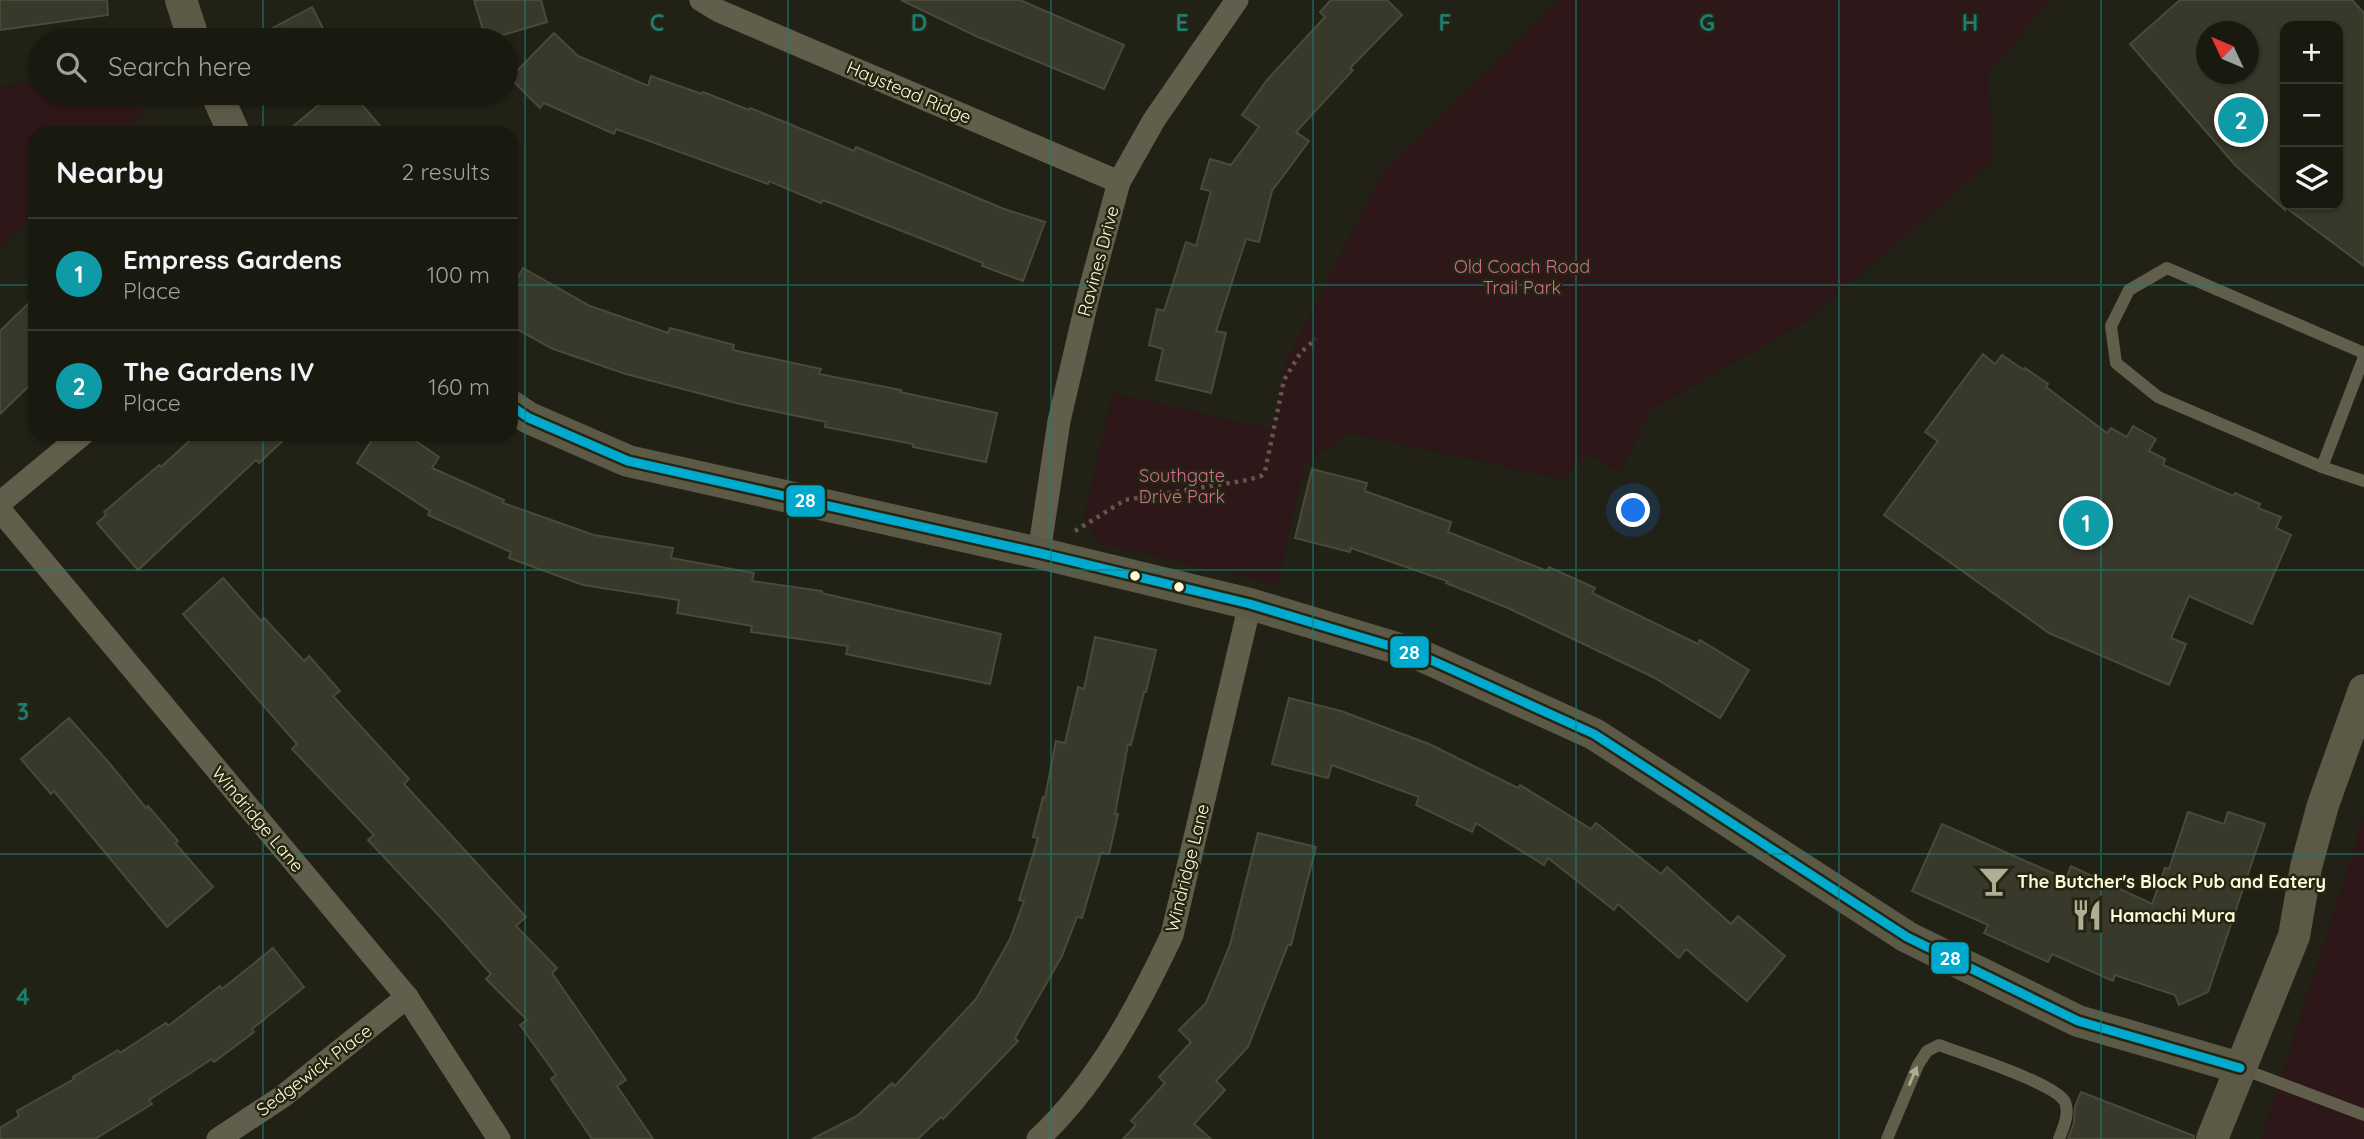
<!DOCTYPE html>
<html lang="en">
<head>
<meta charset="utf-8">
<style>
	body { margin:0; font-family:Quicksand,sans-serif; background:#26261e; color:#f1f3f6 }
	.controls { position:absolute; right:21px; top:21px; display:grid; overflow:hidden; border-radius:14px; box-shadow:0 2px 5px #0004 }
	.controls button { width:63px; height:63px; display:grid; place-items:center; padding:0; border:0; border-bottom:2px solid #373830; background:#191910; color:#f1f3f6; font:35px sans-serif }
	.compass { position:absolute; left:2196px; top:21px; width:63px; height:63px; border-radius:50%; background:#191910; box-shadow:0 2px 5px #0004; rotate:314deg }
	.you { position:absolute; left:1634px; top:511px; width:24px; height:24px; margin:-18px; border:5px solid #fff; border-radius:50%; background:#1a73e8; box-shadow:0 0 0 10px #1a73e833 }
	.badge { display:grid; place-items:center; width:46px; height:46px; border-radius:50%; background:#2563eb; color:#fff; font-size:23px; font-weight:700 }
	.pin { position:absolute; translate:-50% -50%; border:4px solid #fff; box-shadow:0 2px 7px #0006 }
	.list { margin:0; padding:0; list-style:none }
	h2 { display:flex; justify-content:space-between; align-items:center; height:91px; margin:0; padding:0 28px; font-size:30px }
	h2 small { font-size:23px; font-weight:400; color:#9fa09f }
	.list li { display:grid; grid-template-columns:46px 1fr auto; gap:21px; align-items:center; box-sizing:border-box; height:112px; padding:0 28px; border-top:2px solid #373830 }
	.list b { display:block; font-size:26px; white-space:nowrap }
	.list p { margin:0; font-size:23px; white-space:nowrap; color:#9fa09f }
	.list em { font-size:23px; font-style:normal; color:#9fa09f }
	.icon { flex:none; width:38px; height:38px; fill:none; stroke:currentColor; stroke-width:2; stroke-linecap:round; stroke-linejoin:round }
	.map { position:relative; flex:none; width:2364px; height:1139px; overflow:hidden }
	.search { position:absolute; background:#191910; box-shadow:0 2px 5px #0004; left:28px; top:28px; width:490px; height:77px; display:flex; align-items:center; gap:18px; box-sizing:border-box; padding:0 24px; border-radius:38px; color:#9fa09f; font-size:26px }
	.panel { position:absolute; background:#191910; box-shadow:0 2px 5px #0004; left:28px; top:126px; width:490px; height:315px; border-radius:21px }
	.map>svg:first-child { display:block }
</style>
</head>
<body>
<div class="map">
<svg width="2364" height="1139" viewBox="0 0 2364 1139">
	<rect width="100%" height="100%" fill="#212116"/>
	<!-- green -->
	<g fill="#2d1719">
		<polygon points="1559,0 2051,0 1988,73 1993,160 1807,321 1650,410 1621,472 1587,454 1562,479 1349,433 1305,464 1277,585 1098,543 1083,518 1113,393 1271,429 1288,358 1382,174"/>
		<polygon points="40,79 40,93 112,93 145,112 123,133 35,133 35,215 0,247 0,87"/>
		<polygon points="2364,818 2364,1139 2261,1139"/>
	</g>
	<!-- building -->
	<g fill="#38382b" stroke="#4a4a39" stroke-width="2" fill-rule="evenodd">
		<polygon points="0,0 107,0 108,15 0,30"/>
		<polygon points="474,0 541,0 547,22 486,40"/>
		<polygon points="901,0 1020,0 1124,45 1104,89 978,37"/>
		<polygon points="1331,0 1387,0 1402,15 1350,68 1353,70 1296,132 1309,141 1272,191 1259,242 1246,239 1216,331 1226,333 1211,393 1156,380 1163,349 1149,345 1157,309 1164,311 1186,242 1196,246 1211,191 1201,189 1210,159 1231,165 1259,127 1242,115 1267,80 1325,17 1320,12"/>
		<path d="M2180,0h172l12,13v253l-79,-59v3l-49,-44 -106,-122zM2285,26h53v179h-53zM2207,32h42v42h-42z"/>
		<polygon points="312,7 329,40 250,40"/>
		<polygon points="554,33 578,56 648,86 651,76 702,94 703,92 749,110 750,108 787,123 854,151 856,147 1004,209 1045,222 1023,281 982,266 983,263 925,240 823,200 821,203 769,181 768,184 616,129 614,134 544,103 540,108 510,78"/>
		<polygon points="333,93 352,93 386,133 285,133"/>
		<polygon points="523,268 590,306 668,333 670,328 734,345 733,350 821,369 819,374 901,390 900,392 997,413 986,462 913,447 913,444 825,427 826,422 740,404 626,374 553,349 511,326 511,289"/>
		<polygon points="35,297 35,380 0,414 0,331"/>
		<polygon points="1983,354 1995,364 2002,355 2024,370 2025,368 2048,384 2046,387 2107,433 2111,428 2127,437 2133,426 2156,439 2149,451 2165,459 2163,465 2233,496 2235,493 2260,504 2258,508 2281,517 2276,528 2291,535 2252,624 2189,596 2171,638 2186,644 2169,685 2049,633 1884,515 1938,441 1925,432"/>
		<polygon points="197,434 290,434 259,463 256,460 138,570 97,523 106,515 104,512 159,465 161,467"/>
		<polygon points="376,434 405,434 439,457 432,468 504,500 503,503 594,535 673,548 671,558 754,573 752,581 822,591 821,593 1001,634 990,684 846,654 848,646 751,632 752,626 677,613 679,600 583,585 509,558 511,552 428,515 430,511 357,463"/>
		<polygon points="1312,469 1367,483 1365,491 1451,522 1448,532 1547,571 1549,567 1595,588 1592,593 1698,644 1700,640 1749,670 1720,718 1653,677 1508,608 1446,583 1447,581 1351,548 1350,552 1295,538"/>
		<polygon points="223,578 261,621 264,618 304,661 309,656 340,691 333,696 409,779 404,784 526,917 516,926 557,968 552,973 626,1080 617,1086 653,1139 592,1139 551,1079 556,1075 520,1025 527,1020 486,979 491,974 442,919 368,840 374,835 292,749 297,744 183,614"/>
		<polygon points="1095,637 1156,650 1146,692 1144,692 1131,745 1128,744 1115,814 1118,814 1109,854 1101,853 1082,918 1077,917 1062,956 1015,1038 1018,1041 943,1119 941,1117 918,1139 812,1139 857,1116 892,1083 895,1086 976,999 1010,939 1024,901 1019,900 1038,838 1033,837 1043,797 1045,798 1056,741 1065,743 1078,687 1084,689"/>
		<polygon points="1289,698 1341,711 1429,744 1518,788 1520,785 1591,829 1596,823 1661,874 1667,867 1731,924 1738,916 1785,956 1747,1001 1686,949 1679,958 1618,904 1614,910 1548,858 1544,865 1476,823 1472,832 1416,805 1419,797 1332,765 1328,778 1272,764"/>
		<polygon points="69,718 110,764 146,808 148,806 178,841 175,843 213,887 167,927 54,791 51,794 21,759"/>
		<polygon points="2188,812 2224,824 2228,812 2265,824 2208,992 2179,1005 2175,995 2115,975 2113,981 2052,954 2048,962 1984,933 1988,925 1912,891 1942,824 2066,879 2071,866 2152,904 2165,868 2169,869"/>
		<polygon points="1258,833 1316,847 1291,945 1288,945 1248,1047 1216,1081 1225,1090 1194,1124 1211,1139 1123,1139 1136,1125 1131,1121 1165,1083 1159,1077 1191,1042 1179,1030 1206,1003 1230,945"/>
		<polygon points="273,948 304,987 252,1029 254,1032 214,1062 212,1059 149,1100 152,1104 95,1139 0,1139 0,1128 19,1116 17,1111 74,1079 73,1077 118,1050 120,1053 166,1023 168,1026 220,986 222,989"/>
		<polygon points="2081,1092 2194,1136 2194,1139 2068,1139 2074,1123 2075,1107"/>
	</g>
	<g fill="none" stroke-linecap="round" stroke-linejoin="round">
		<!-- path -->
		<polyline stroke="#62554c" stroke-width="4.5" stroke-dasharray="3.5 5" stroke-linecap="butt" points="1075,531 1125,500 1248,480 1261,476 1265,471 1284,380 1301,352 1316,339"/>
		<!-- lane -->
		<g stroke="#615f4c" stroke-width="12">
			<polyline points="2364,353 2167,268 2129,290 2111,326 2116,363 2158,397 2322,467 2364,481"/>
			<polyline points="2322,467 2364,357"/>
			<polyline points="2240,1068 2364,1115"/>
			<path d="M1887,1139l31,-74 9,-14 12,-6c23,9 117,38 126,57 5,12 -2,26 -6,37"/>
		</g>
		<!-- street -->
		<g stroke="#615f4c" stroke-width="23">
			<polyline points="701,0 719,11 1119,182"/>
			<polyline points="0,503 83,434"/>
			<polyline points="0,510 407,997 499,1139"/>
			<polyline points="1039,553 1059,421 1088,297 1119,182 1154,120 1237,0"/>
			<polyline points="218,1139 282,1097 407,997"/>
			<path d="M1038,1139c59,-55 100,-132 134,-204l78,-331"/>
		</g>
		<!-- secondary -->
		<g stroke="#5c5a46" stroke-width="32">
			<polyline points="181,0 194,40"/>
			<polyline points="216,93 234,133"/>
			<polyline points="511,406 529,418 628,461 1039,553 1250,604 1420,655 1594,734 1907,937 2078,1021 2240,1068"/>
			<polyline points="2212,1139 2294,936 2306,867 2323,805 2364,690"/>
		</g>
		<defs>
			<polyline id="bus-1" points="511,406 529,418 628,461 1039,553 1250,604 1420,655 1594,734 1907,937 2078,1021 2240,1068"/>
		</defs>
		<!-- bus-1 casing -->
		<use href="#bus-1" stroke="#252611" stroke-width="14"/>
		<!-- bus-1 -->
		<use href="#bus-1" stroke="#00a9ce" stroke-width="9"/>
	</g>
	<!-- one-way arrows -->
	<defs><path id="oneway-solid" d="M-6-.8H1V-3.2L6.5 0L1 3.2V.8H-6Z" transform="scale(1.75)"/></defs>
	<use fill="#aead92" href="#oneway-solid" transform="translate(1913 1076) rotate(-67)"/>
	<!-- grid -->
	<path fill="none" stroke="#1b7d73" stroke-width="2" stroke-opacity="0.55" d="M263,0v40M525,0v1139M788,0v1139M1051,0v1139M1313,0v1139M1576,0v1139M1839,0v1139M2101,0v1139M263,93v40M0,285h35M511,285h1853M263,434v705M0,570h2364M0,854h2364"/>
	<!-- icons -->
	<defs>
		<symbol id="bar-bare" viewBox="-9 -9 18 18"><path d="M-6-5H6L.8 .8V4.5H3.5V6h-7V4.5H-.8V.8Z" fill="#afaf95" stroke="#252611" stroke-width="2.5" paint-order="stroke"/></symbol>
		<symbol id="restaurant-bare" viewBox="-9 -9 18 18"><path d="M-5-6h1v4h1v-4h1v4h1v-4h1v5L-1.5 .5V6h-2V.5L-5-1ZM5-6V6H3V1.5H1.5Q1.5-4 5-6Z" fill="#afaf95" stroke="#252611" stroke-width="2.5" paint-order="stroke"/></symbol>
	</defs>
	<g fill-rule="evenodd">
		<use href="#bar-bare" x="1972" y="859" width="44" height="44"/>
		<use href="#restaurant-bare" x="2065" y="893" width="44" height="44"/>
	</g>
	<!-- markers -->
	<g fill="#fcfbd9" stroke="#252611" stroke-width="2.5">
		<circle cx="1135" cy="576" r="6"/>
		<circle cx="1179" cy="587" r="6"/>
	</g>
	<g text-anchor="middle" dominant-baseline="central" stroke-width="5" stroke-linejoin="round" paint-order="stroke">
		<!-- street labels -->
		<g font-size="18" fill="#fcfbd9" stroke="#252611">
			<text transform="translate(909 92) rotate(23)">Haystead Ridge</text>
			<text transform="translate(1098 261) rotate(-75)">Ravines Drive</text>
			<text transform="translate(258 819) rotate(50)">Windridge Lane</text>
			<text transform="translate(1187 868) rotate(-76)">Windridge Lane</text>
			<text transform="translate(314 1070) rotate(-37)">Sedgewick Place</text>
		</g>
		<!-- park labels -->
		<g font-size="18" fill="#d76a94" stroke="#252611">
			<text x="1522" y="266">Old Coach Road<tspan x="1522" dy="21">Trail Park</tspan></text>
			<text x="1182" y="475">Southgate<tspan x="1182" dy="21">Drive Park</tspan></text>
		</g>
		<!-- poi labels -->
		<g font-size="18" font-weight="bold" fill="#fcfbd9" stroke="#252611" text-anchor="start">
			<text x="2017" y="881">The Butcher's Block Pub and Eatery</text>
			<text x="2110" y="915">Hamachi Mura</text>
		</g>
	</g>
	<g font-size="23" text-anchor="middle" font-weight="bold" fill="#1b7d73" stroke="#252611" stroke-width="5" stroke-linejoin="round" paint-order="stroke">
		<text x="657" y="31">C</text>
		<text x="919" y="31">D</text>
		<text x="1182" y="31">E</text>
		<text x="1445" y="31">F</text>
		<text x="1707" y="31">G</text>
		<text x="1970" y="31">H</text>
		<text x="23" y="720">3</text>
		<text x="23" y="1005">4</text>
	</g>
	<g stroke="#252611" stroke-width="2.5">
		<rect x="785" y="484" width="41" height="34" rx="7" fill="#00a9ce"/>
		<rect x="1389" y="635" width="41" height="34" rx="7" fill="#00a9ce"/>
		<rect x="1930" y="941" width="40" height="34" rx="7" fill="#00a9ce"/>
	</g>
	<g font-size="19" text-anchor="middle" font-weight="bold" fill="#fff">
		<text x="805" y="507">28</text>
		<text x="1409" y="659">28</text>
		<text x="1950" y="965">28</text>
	</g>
</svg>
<div class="controls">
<button>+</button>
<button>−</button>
<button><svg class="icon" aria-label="layers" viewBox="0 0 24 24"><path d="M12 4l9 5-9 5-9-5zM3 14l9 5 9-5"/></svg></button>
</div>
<svg class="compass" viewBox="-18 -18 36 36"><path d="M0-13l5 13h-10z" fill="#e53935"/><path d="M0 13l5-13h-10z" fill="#9fa09f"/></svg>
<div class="you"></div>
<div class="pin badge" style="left:2086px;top:523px;background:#0f9aa8">1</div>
<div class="pin badge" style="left:2241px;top:120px;background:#0f9aa8">2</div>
<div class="search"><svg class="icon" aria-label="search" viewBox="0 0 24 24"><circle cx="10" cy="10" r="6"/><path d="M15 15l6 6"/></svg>Search here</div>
<section class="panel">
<h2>Nearby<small>2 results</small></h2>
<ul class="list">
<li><span class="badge" style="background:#0f9aa8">1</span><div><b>Empress Gardens</b><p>Place</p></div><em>100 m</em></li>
<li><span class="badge" style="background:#0f9aa8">2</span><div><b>The Gardens IV</b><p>Place</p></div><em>160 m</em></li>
</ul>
</section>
</div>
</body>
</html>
